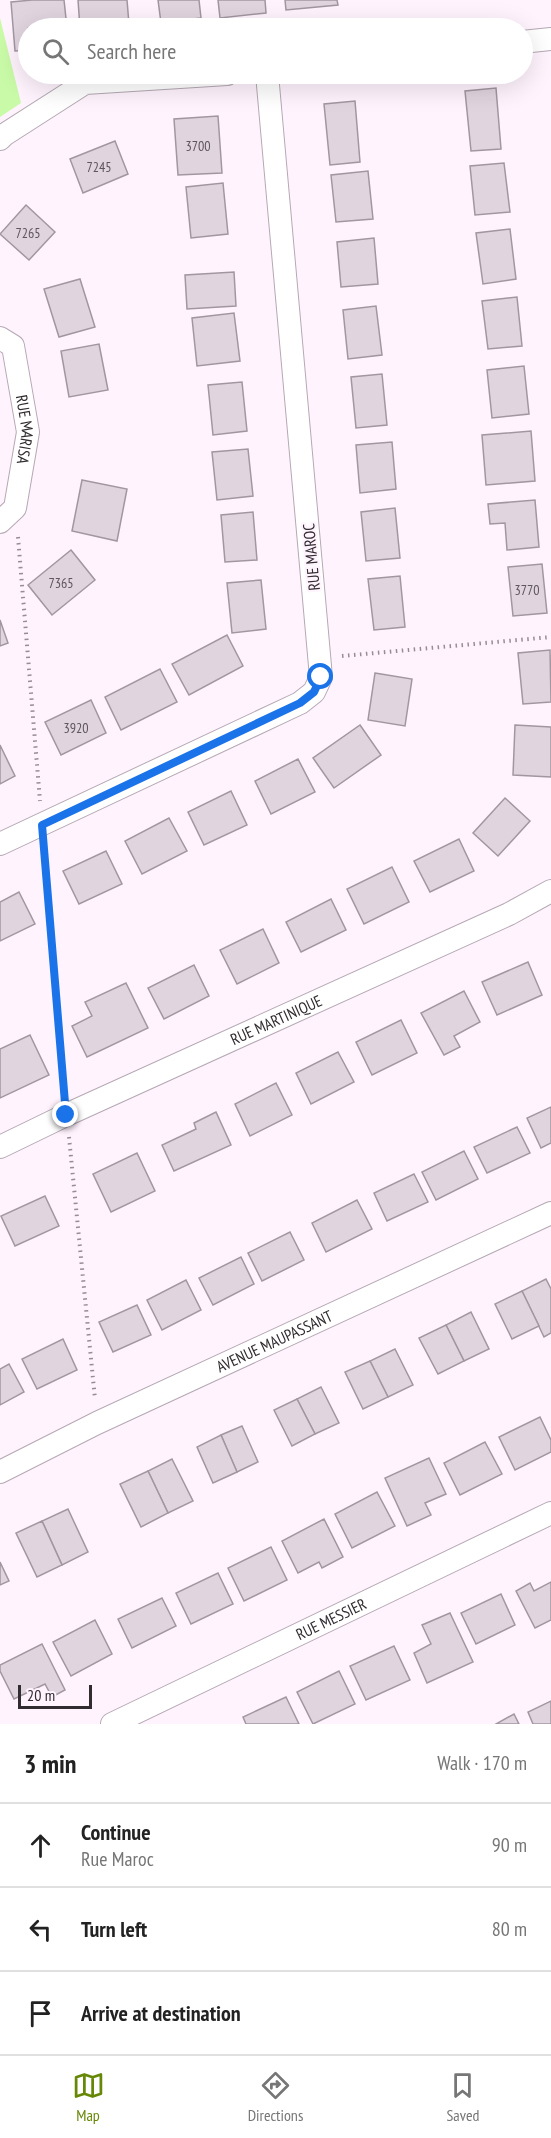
<!DOCTYPE html>
<html lang="en">
<head>
<meta charset="utf-8">
<style>
	body { margin:0; font-family:"PT Sans Narrow",sans-serif; background:#f2f2f2; color:#222 }
	.scale { position:absolute; left:18px; bottom:15px; width:74px; box-sizing:border-box; padding-left:6px; border:3px solid #312c30; border-top:0; font-size:16px; line-height:21px; white-space:nowrap; color:#312c30; -webkit-text-stroke:4px #fff3fe; paint-order:stroke }
	.stop { position:absolute; width:18px; height:18px; margin:-14px; border:4px solid #1a73e8; border-radius:50%; background:#fff }
	.stop.end { background:#1a73e8; border-color:#fff; box-shadow:0 2px 6px #0008 }
	.list { margin:0; padding:0; list-style:none }
	h2 { display:flex; justify-content:space-between; align-items:center; height:78px; margin:0; padding:0 24px; font-size:26px }
	h2 small { font-size:20px; font-weight:400; color:#767676 }
	.list li { display:grid; grid-template-columns:39px 1fr auto; gap:18px; align-items:center; box-sizing:border-box; height:84px; padding:0 24px; border-top:2px solid #e0e0e0 }
	.list b { display:block; font-size:22px; white-space:nowrap }
	.list p { margin:0; font-size:20px; white-space:nowrap; color:#767676 }
	.list em { font-size:20px; font-style:normal; color:#767676 }
	.icon { flex:none; width:33px; height:33px; fill:none; stroke:currentColor; stroke-width:2; stroke-linecap:round; stroke-linejoin:round }
	.map { position:relative; flex:none; width:551px; height:1724px; overflow:hidden }
	.search { position:absolute; background:#fff; box-shadow:0 6px 24px #0002; left:18px; right:18px; top:18px; height:66px; display:flex; align-items:center; gap:15px; box-sizing:border-box; padding:0 21px; border-radius:33px; color:#767676; font-size:22px }
	.sheet { height:330px; background:#fff }
	nav { display:flex; justify-content:space-around; align-items:center; box-sizing:border-box; height:84px; border-top:2px solid #e0e0e0; background:#fff; font-size:16px; color:#767676 }
	nav a { display:grid; justify-items:center; gap:3px }
	nav .on { color:#678807 }
	.map>svg:first-child { display:block }
</style>
</head>
<body>
<div class="map">
<svg width="551" height="1724" viewBox="0 0 551 1724">
	<rect width="100%" height="100%" fill="#fff3fe"/>
	<!-- green -->
	<polygon fill="#c9faa7" points="0,18 21,103 0,117"/>
	<!-- building -->
	<g fill="#e0d4df" stroke="#a297a1" stroke-width="1.5">
		<polygon points="32,0 64,0 67,28 28,28 28,50 15,51 11,2"/>
		<polygon points="78,0 127,0 129,24 80,28"/>
		<polygon points="158,0 199,0 201,18 161,23"/>
		<polygon points="218,0 265,0 266,13 220,18"/>
		<polygon points="285,0 337,0 338,5 286,10"/>
		<polygon points="496,88 501,149 471,151 465,91"/>
		<polygon points="355,101 360,162 330,165 324,104"/>
		<polygon points="218,116 222,173 178,175 174,119"/>
		<polygon points="115,141 128,174 83,193 70,159"/>
		<polygon points="504,163 510,212 475,215 470,166"/>
		<polygon points="368,171 373,219 336,222 331,175"/>
		<polygon points="223,183 228,234 191,238 186,187"/>
		<polygon points="26,205 55,232 29,260 0,234"/>
		<polygon points="510,229 516,279 483,284 476,233"/>
		<polygon points="374,238 378,284 341,287 337,242"/>
		<polygon points="234,272 236,306 187,309 185,275"/>
		<polygon points="80,279 95,327 59,337 44,289"/>
		<polygon points="517,297 522,346 488,349 482,301"/>
		<polygon points="376,306 382,355 348,359 343,310"/>
		<polygon points="234,313 240,361 197,366 192,318"/>
		<polygon points="99,344 108,390 69,397 61,351"/>
		<polygon points="524,366 529,414 492,418 487,370"/>
		<polygon points="382,374 387,425 356,428 351,377"/>
		<polygon points="242,382 247,431 213,435 208,385"/>
		<polygon points="531,431 535,481 486,485 482,435"/>
		<polygon points="392,442 396,489 360,493 356,445"/>
		<polygon points="248,449 253,496 217,500 212,452"/>
		<polygon points="82,480 127,489 117,541 72,531"/>
		<polygon points="535,500 539,547 507,550 505,523 490,524 488,504"/>
		<polygon points="395,508 400,558 366,561 361,512"/>
		<polygon points="253,512 257,560 225,562 221,515"/>
		<polygon points="71,550 95,580 52,615 28,585"/>
		<polygon points="542,564 547,613 513,616 508,567"/>
		<polygon points="400,576 405,627 374,630 368,579"/>
		<polygon points="261,580 266,629 232,633 227,583"/>
		<polygon points="0,620 8,643 0,646"/>
		<polygon points="227,635 243,666 189,695 172,664"/>
		<polygon points="550,650 551,702 523,704 518,653"/>
		<polygon points="160,669 177,702 121,730 105,697"/>
		<polygon points="375,673 412,679 405,726 368,720"/>
		<polygon points="91,700 106,733 61,755 45,722"/>
		<polygon points="360,725 381,755 334,788 313,758"/>
		<polygon points="515,725 551,727 551,777 513,775"/>
		<polygon points="0,745 15,776 0,784"/>
		<polygon points="298,759 315,792 271,814 255,781"/>
		<polygon points="231,791 247,825 204,845 188,812"/>
		<polygon points="505,798 530,821 498,856 473,833"/>
		<polygon points="169,818 187,851 142,874 125,841"/>
		<polygon points="459,839 474,871 430,892 414,861"/>
		<polygon points="106,851 122,884 79,904 63,871"/>
		<polygon points="392,867 409,902 364,924 347,889"/>
		<polygon points="19,892 35,924 0,941 0,902"/>
		<polygon points="331,899 346,930 301,952 286,922"/>
		<polygon points="263,929 279,963 237,984 220,950"/>
		<polygon points="528,962 542,995 497,1015 482,982"/>
		<polygon points="194,965 209,996 164,1019 148,988"/>
		<polygon points="126,983 148,1028 87,1057 72,1026 92,1016 85,1002"/>
		<polygon points="464,991 480,1022 454,1036 460,1047 444,1055 421,1013"/>
		<polygon points="401,1020 417,1053 372,1075 356,1042"/>
		<polygon points="30,1035 49,1075 0,1098 0,1049"/>
		<polygon points="338,1052 354,1082 311,1104 296,1073"/>
		<polygon points="276,1083 292,1115 250,1136 235,1104"/>
		<polygon points="551,1107 551,1143 541,1148 527,1118"/>
		<polygon points="216,1112 231,1145 174,1171 162,1145 196,1129 194,1123"/>
		<polygon points="517,1127 530,1153 487,1173 474,1147"/>
		<polygon points="464,1151 478,1179 436,1200 422,1172"/>
		<polygon points="137,1153 155,1191 111,1212 93,1174"/>
		<polygon points="414,1174 428,1202 387,1221 374,1193"/>
		<polygon points="45,1196 59,1226 15,1246 1,1216"/>
		<polygon points="357,1200 372,1229 326,1252 312,1223"/>
		<polygon points="290,1232 304,1260 262,1281 248,1253"/>
		<polygon points="241,1257 254,1284 213,1305 199,1278"/>
		<polygon points="546,1279 551,1289 551,1333 544,1337 522,1291"/>
		<polygon points="186,1280 201,1310 162,1330 147,1300"/>
		<polygon points="522,1291 539,1326 512,1339 495,1304"/>
		<polygon points="137,1305 151,1335 113,1352 99,1322"/>
		<polygon points="471,1312 489,1349 464,1361 446,1325"/>
		<polygon points="446,1325 464,1361 438,1374 419,1338"/>
		<polygon points="63,1339 77,1370 37,1389 22,1359"/>
		<polygon points="395,1349 413,1385 388,1397 370,1361"/>
		<polygon points="370,1361 388,1397 363,1409 345,1372"/>
		<polygon points="9,1364 24,1392 0,1405 0,1369"/>
		<polygon points="321,1387 339,1423 315,1434 297,1399"/>
		<polygon points="297,1399 315,1434 292,1446 274,1410"/>
		<polygon points="540,1417 551,1440 551,1452 515,1470 499,1437"/>
		<polygon points="242,1426 258,1462 237,1472 221,1435"/>
		<polygon points="221,1435 237,1472 213,1483 197,1447"/>
		<polygon points="485,1442 502,1474 460,1495 444,1463"/>
		<polygon points="429,1458 446,1494 425,1503 431,1515 407,1526 385,1478"/>
		<polygon points="172,1459 193,1501 168,1513 148,1471"/>
		<polygon points="148,1471 168,1513 141,1527 120,1484"/>
		<polygon points="377,1492 395,1526 352,1548 335,1514"/>
		<polygon points="68,1509 88,1552 62,1565 42,1521"/>
		<polygon points="324,1519 343,1557 322,1568 319,1562 298,1573 282,1541"/>
		<polygon points="42,1521 62,1565 37,1577 16,1533"/>
		<polygon points="271,1547 287,1580 244,1601 228,1568"/>
		<polygon points="0,1562 9,1581 0,1585"/>
		<polygon points="218,1573 233,1604 191,1624 176,1593"/>
		<polygon points="551,1582 551,1620 535,1628 516,1591 530,1583 534,1591"/>
		<polygon points="501,1594 515,1625 476,1644 461,1613"/>
		<polygon points="162,1598 176,1626 132,1648 118,1619"/>
		<polygon points="450,1613 473,1662 427,1683 414,1653 431,1644 422,1625"/>
		<polygon points="95,1620 112,1654 71,1676 53,1642"/>
		<polygon points="42,1644 65,1690 52,1697 45,1684 14,1699 0,1671 0,1665"/>
		<polygon points="394,1646 410,1680 366,1700 350,1666"/>
		<polygon points="339,1671 355,1704 313,1724 297,1692"/>
		<polygon points="286,1697 299,1724 246,1724 243,1717"/>
		<polygon points="551,1701 551,1724 533,1724 528,1712"/>
		<polygon points="514,1714 519,1724 496,1724"/>
	</g>
	<g fill="none" stroke-linecap="round" stroke-linejoin="round">
		<defs>
			<g id="street">
				<polyline points="522,42 551,39"/>
				<polyline points="0,139 4,135 85,83 227,74"/>
				<path id="s1" d="M0,338l13,8 15,86 -13,76 -15,14"/>
				<polyline points="0,844 300,703 314,692 321,677 267,74"/>
				<path id="s2" d="M0,1147l66,-32 443,-201 42,-23"/>
				<path id="s3" d="M0,1472l97,-49 454,-210"/>
				<path id="s4" d="M112,1724l439,-211"/>
			</g>
		</defs>
		<!-- street casing -->
		<use href="#street" stroke="#b5a9b4" stroke-width="24"/>
		<!-- path -->
		<g stroke="#968d95" stroke-width="4" stroke-dasharray="1.5 4.5" stroke-linecap="butt">
			<polyline points="18,537 40,801"/>
			<polyline points="342,656 551,637"/>
			<polyline points="43,847 64,1091"/>
			<polyline points="69,1137 95,1399"/>
		</g>
		<!-- street -->
		<use href="#street" stroke="#fff" stroke-width="22"/>
	</g>
	<g fill="none" stroke-linecap="round" stroke-linejoin="round">
		<!-- route -->
		<polyline stroke="#1a73e8" stroke-width="8" points="66,1115 42,825 300,703 314,692 321,677"/>
	</g>
	<g text-anchor="middle" dominant-baseline="central" stroke-width="4.5" stroke-linejoin="round" paint-order="stroke">
		<!-- number labels -->
		<g font-size="14" fill="#5d565c">
			<text x="198" y="146">3700</text>
			<text x="99" y="167">7245</text>
			<text x="28" y="233">7265</text>
			<text x="61" y="583">7365</text>
			<text x="527" y="590">3770</text>
			<text x="76" y="728">3920</text>
		</g>
		<!-- street labels -->
		<g font-size="16" fill="#312c30" stroke="#fff3fe">
			<text stroke="none"><textPath href="#s1" startOffset="100">RUE MARISA</textPath></text>
			<text transform="translate(311 557) rotate(-95)">RUE MAROC</text>
			<text stroke="none"><textPath href="#s2" startOffset="304">RUE MARTINIQUE</textPath></text>
			<text stroke="none"><textPath href="#s3" startOffset="304">AVENUE MAUPASSANT</textPath></text>
			<text stroke="none"><textPath href="#s4" startOffset="243">RUE MESSIER</textPath></text>
		</g>
	</g>
</svg>
<div class="scale">20 m</div>
<div class="stop" style="left:321px;top:677px"></div>
<div class="stop end" style="left:66px;top:1115px"></div>
<div class="search"><svg class="icon" aria-label="search" viewBox="0 0 24 24"><circle cx="10" cy="10" r="6"/><path d="M15 15l6 6"/></svg>Search here</div>
</div>
<section class="sheet">
<h2>3 min<small>Walk · 170 m</small></h2>
<ul class="list">
<li><svg class="icon" aria-label="ahead" viewBox="0 0 24 24"><path d="M12 20V5M6 11l6-6 6 6"/></svg><div><b>Continue</b><p>Rue Maroc</p></div><em>90 m</em></li>
<li><svg class="icon" aria-label="left" viewBox="0 0 24 24"><path d="M17 20v-9H6M10 6l-5 5 5 5"/></svg><div><b>Turn left</b></div><em>80 m</em></li>
<li><svg class="icon" aria-label="arrive" viewBox="0 0 24 24"><path d="M6 21V4h12l-3 4 3 4H6"/></svg><div><b>Arrive at destination</b></div></li>
</ul>
</section>
<nav>
<a class="on"><svg class="icon" aria-label="map" viewBox="0 0 24 24"><path d="M3 6l6-2 6 2 6-2v14l-6 2-6-2-6 2zM9 4v14M15 6v14"/></svg>Map</a>
<a><svg class="icon" aria-label="directions" viewBox="0 0 24 24"><path d="M12 3l9 9-9 9-9-9zM9 14v-3h6M13 9l2 2-2 2"/></svg>Directions</a>
<a><svg class="icon" aria-label="saved" viewBox="0 0 24 24"><path d="M7 4h10v16l-5-4-5 4z"/></svg>Saved</a>
</nav>
</body>
</html>
